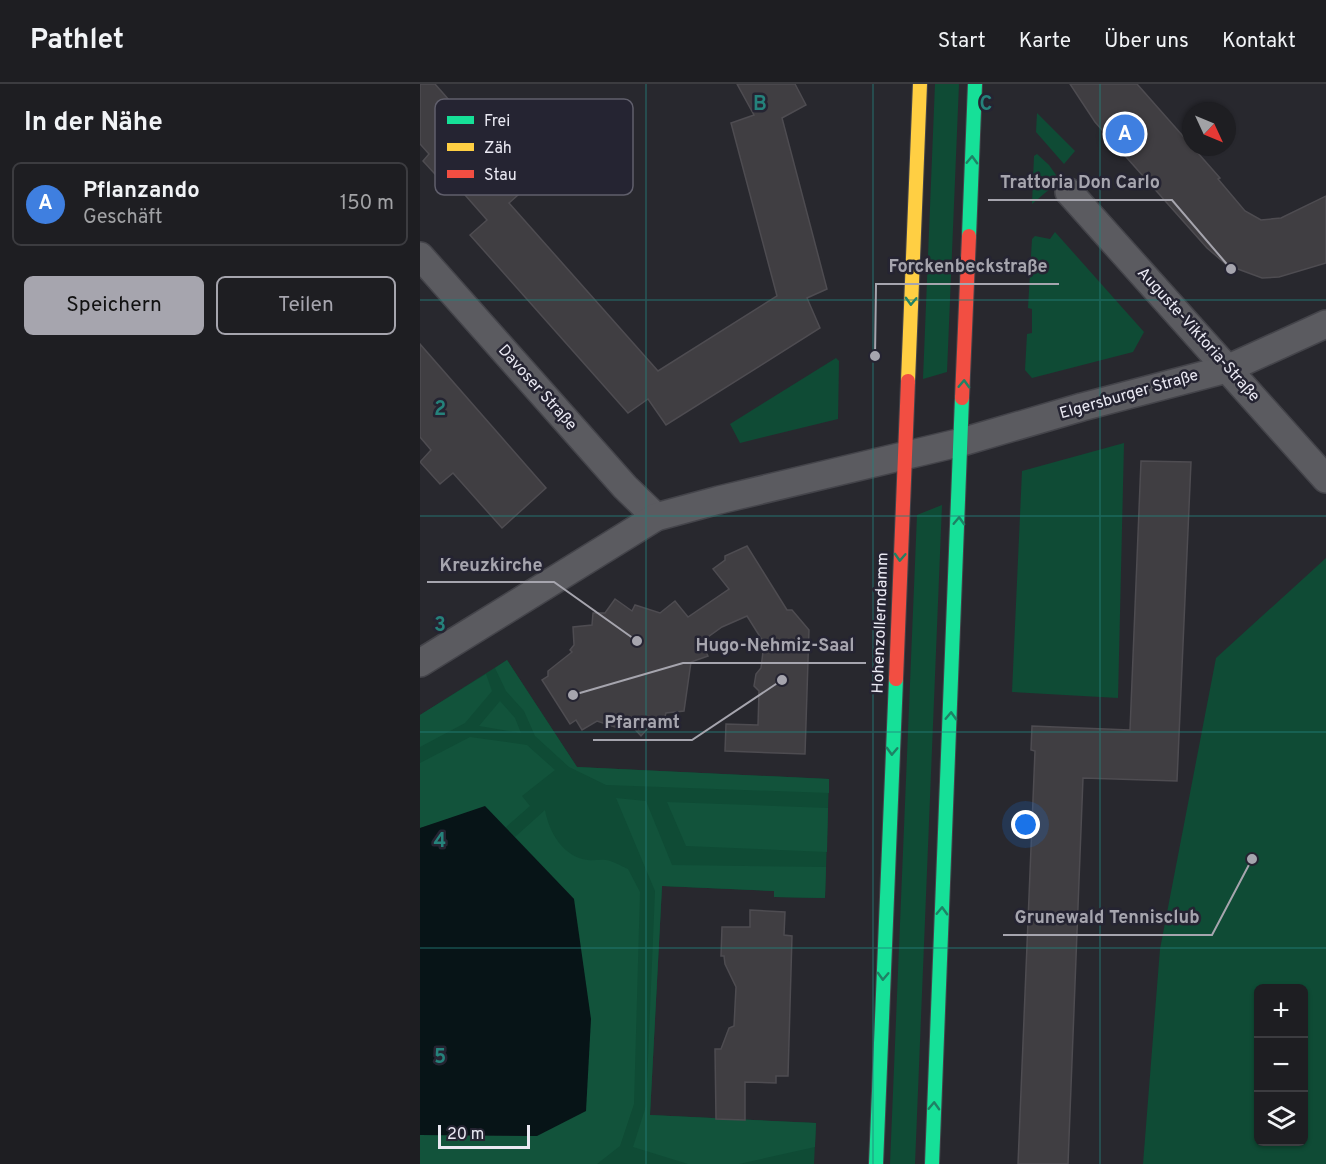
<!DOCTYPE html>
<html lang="de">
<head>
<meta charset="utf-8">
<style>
	body { margin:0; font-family:Overpass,sans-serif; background:#2b2b2f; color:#f1f3f6 }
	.controls { position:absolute; right:18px; bottom:18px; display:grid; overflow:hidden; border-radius:9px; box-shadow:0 2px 4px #0004 }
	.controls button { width:54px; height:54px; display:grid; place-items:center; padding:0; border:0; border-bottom:2px solid #3c3c40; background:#1e1e22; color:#f1f3f6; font:30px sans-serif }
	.compass { position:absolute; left:762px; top:18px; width:54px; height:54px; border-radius:50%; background:#1e1e22; box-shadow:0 2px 4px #0004; rotate:134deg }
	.scale { position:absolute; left:18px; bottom:15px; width:92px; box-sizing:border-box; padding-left:6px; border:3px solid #eae9f3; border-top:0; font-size:16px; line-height:21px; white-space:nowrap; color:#eae9f3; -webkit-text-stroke:4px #252432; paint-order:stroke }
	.you { position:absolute; left:606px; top:741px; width:21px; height:21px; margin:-15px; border:4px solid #fff; border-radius:50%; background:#1a73e8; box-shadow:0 0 0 9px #1a73e833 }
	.badge { display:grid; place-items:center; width:39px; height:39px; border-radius:50%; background:#a6a5ae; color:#fff; font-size:20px; font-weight:700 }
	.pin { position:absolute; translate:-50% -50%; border:3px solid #fff; box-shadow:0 2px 6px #0006 }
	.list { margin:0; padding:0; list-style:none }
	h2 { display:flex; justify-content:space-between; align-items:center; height:78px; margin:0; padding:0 24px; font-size:26px }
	h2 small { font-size:20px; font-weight:400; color:#a1a2a5 }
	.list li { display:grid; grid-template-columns:39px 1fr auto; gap:18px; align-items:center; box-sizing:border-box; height:84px; margin:0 12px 12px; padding:0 12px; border:2px solid #3c3c40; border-radius:9px }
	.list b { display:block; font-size:22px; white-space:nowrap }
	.list p { margin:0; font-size:20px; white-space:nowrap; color:#a1a2a5 }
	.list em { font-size:20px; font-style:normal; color:#a1a2a5 }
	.actions { display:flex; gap:12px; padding:18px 24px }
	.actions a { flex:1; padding:14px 0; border:2px solid #a6a5ae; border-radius:9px; text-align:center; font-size:21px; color:#a6a5ae }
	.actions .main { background:#a6a5ae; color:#111 }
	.icon { flex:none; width:33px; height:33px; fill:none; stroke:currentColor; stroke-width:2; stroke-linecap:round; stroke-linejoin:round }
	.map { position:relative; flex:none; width:906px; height:1080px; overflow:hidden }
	header { display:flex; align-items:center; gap:36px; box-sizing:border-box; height:84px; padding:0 30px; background:#1e1e22; border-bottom:2px solid #3c3c40 }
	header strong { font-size:28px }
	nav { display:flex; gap:33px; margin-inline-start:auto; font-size:21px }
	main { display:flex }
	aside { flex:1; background:#1e1e22 }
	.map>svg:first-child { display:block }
</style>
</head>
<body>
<header>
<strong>Pathlet</strong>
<nav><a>Start</a><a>Karte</a><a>Über uns</a><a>Kontakt</a></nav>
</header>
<main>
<aside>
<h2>In der Nähe<small></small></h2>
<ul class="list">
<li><span class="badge" style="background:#3f7fe0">A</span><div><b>Pflanzando</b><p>Geschäft</p></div><em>150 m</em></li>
</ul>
<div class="actions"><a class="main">Speichern</a><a>Teilen</a></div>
</aside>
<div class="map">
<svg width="906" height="1080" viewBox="0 0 906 1080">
	<rect width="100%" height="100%" fill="#28282e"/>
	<!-- green -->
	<g fill="#0f4b35" fill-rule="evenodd">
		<polygon points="515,0 539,0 527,288 503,295"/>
		<polygon points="617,29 655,67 644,80 616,48"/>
		<polygon points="617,70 629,81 636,91 632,103 612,120 614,72"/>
		<polygon points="635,148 724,248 713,268 612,294 605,286 607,250 612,249 612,225 608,224 612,155 615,152 630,155"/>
		<polygon points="416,274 419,277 418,335 320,359 310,340"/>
		<polygon points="704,359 698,614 592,608 602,387"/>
		<polygon points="522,421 495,1080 470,1080 497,431"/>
		<path d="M906,474v606h-183l17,-215 56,-291zM838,904h46v154h-46z"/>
		<polygon points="87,576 157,683 409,695 405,814 354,813 354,807 242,802 230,1031 396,1039 394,1080 0,1080 0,1051 117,1052 171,935 154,815 65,723 0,744 0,631"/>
	</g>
	<!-- forest -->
	<g fill="#12533b">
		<polygon points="87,576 157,683 409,695 409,709 186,701 149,683 115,652 104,627 86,607 75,584"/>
		<polygon points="66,590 72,607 45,639 0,663 0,631"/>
		<polygon points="80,617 95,634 101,649 59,642"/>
		<polygon points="50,653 107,661 135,686 102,712 110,722 85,744 65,723 0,744 0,679"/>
		<polygon points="196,714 226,717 252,781 406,783 405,814 354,813 354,807 242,802 230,1031 396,1039 395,1063 319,1080 268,1080 213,1063 226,1022 235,807"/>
		<polygon points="247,718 408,724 407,768 266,762"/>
		<path d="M125,726c4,22 18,47 43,50 6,1 12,-1 18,0 7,1 15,6 22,9l12,23 -6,212 -14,42 -23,18h-177v-29l117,1 37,-237 -59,-62z"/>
	</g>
	<!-- water -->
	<polygon fill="#071417" points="65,722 154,815 171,935 166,1027 117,1052 0,1051 0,744"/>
	<!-- building -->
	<g fill="#403e42" stroke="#4e4c51" stroke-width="1.5">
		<polygon points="0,0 15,0 106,104 89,119 238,287 357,212 311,39 334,31 317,0 375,0 386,21 362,34 407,205 387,214 400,244 246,341 228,315 208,329 50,151 67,136 31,95 25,101 3,77 9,70 0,60"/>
		<polygon points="650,0 717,0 800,94 798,95 825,127 841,136 861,134 906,112 906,179 859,193 842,194 807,181 787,164 675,38"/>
		<polygon points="0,260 126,404 82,444 33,389 20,400 0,378 11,366 0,353"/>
		<polygon points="721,377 771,378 757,697 663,694 648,1080 598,1080 615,667 611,666 612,642 710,646"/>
		<polygon points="327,462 367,526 372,526 389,546 385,670 305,667 306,640 338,641 339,607 334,602 336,590 341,584 344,559 327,532 302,543 281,558 288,572 271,578 264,627 246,629 243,640 232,640 221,652 210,640 201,645 177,637 162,646 156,636 150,640 122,596 128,592 128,587 152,568 150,566 154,561 153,543 172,541 173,529 185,529 195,515 212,527 215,521 240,529 255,517 268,533 309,505 293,485 305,476 305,472"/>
		<polygon points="330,826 365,828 364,851 372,852 368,992 356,992 356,999 325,998 325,1036 296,1035 295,965 301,965 309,944 314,942 316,903 305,880 304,872 301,872 302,843 330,843"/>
	</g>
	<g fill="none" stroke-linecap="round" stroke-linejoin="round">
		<defs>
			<g id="street">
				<polyline points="649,108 906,395"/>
				<polyline points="0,172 205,403 236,433"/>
				<polyline points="0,579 236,433 299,416 542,358 662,323 807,285 906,240"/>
			</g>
			<g id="fast">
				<polyline points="549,152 555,0"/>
				<polyline points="456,1080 476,595"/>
				<polyline points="512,1080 542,314"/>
			</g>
			<polyline id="slow" points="488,297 500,0"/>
			<g id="jam">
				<polyline points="542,314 549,152"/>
				<polyline points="476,595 488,297"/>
			</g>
		</defs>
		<!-- street casing -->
		<use href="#street" stroke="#44444a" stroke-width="30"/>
		<!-- fast casing -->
		<use href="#fast" stroke="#44444a" stroke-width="16"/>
		<!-- slow casing -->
		<use href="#slow" stroke="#44444a" stroke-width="16"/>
		<!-- jam casing -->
		<use href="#jam" stroke="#44444a" stroke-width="16"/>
		<!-- street -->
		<use href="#street" stroke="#5b5b60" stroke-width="27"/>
		<!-- fast -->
		<use href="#fast" stroke="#16e098" stroke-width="14"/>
		<!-- slow -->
		<use href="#slow" stroke="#ffcf43" stroke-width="14"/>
		<!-- jam -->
		<use href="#jam" stroke="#f24e42" stroke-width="14"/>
	</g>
	<!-- one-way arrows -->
	<defs><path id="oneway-chevron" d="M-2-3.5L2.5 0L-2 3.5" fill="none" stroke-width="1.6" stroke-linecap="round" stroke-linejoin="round" transform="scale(1.5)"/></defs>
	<g stroke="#1e8265">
		<use href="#oneway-chevron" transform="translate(552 76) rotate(-88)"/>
		<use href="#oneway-chevron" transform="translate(491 217) rotate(92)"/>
		<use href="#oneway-chevron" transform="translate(544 300) rotate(-88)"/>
		<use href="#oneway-chevron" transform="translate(539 437) rotate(-88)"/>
		<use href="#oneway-chevron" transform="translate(480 473) rotate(93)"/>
		<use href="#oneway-chevron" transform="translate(531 632) rotate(-88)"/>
		<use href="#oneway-chevron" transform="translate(472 667) rotate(92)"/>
		<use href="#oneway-chevron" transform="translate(522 827) rotate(-88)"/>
		<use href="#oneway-chevron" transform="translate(463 892) rotate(92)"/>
		<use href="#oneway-chevron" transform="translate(514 1022) rotate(-88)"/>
	</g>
	<!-- grid -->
	<path fill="none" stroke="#25827b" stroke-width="1.5" stroke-opacity="0.55" d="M226,0v1080M453,0v1080M680,0v1080M0,216h906M0,432h906M0,648h906M0,864h906"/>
	<g text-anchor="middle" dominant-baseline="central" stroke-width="5" stroke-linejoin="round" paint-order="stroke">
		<!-- street labels -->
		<g font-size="16" fill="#eae9f3" stroke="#252432">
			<text transform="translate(778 251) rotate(48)">Auguste-Viktoria-Straße</text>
			<text transform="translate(117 304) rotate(48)">Davoser Straße</text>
			<text transform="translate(709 311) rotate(-16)">Elgersburger Straße</text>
			<text transform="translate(461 539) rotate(-88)">Hohenzollerndamm</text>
		</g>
	</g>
	<!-- legend -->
	<rect x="15" y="15" width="198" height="96" rx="9" fill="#252432" stroke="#605f6c" stroke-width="1.5"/>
	<rect x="27" y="32" width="27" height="8" fill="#16e098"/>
	<rect x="27" y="59" width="27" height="8" fill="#ffcf43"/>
	<rect x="27" y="86" width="27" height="8" fill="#f24e42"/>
	<g font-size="16" fill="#eae9f3">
		<text x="64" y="42">Frei</text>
		<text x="64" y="69">Zäh</text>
		<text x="64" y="96">Stau</text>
	</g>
	<g font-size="20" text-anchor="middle" font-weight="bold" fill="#25827b" stroke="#252432" stroke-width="5" stroke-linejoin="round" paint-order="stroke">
		<text x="340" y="26">B</text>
		<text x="566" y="26">C</text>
		<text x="20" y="331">2</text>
		<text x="20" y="547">3</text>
		<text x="20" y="763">4</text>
		<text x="20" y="979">5</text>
	</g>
	<!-- callouts -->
	<path fill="none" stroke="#a6a5ae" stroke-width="2" d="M811 185L752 116H568M455 272L456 200H639M217 557L134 498H7M153 611L263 579H446M362 596L272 656H173M832 775L792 851H583"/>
	<g fill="#a6a5ae" stroke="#252432" stroke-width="2">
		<circle cx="811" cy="185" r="6"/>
		<circle cx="455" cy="272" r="6"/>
		<circle cx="217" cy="557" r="6"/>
		<circle cx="153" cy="611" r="6"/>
		<circle cx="362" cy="596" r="6"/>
		<circle cx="832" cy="775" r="6"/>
	</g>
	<g font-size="18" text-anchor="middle" font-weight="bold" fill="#a6a5ae" stroke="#252432" stroke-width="5" stroke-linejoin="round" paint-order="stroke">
		<text x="660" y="104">Trattoria Don Carlo</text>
		<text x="548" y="188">Forckenbeckstraße</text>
		<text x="71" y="487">Kreuzkirche</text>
		<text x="355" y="567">Hugo-Nehmiz-Saal</text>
		<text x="222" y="644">Pfarramt</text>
		<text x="687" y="839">Grunewald Tennisclub</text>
	</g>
</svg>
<div class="controls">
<button>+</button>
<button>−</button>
<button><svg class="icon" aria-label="layers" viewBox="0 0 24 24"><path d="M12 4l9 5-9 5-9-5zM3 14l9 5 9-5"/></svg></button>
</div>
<svg class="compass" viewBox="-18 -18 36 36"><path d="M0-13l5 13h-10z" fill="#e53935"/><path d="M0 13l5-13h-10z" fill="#a1a2a5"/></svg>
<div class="scale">20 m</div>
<div class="you"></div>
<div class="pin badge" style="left:705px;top:50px;background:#3f7fe0">A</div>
</div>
</main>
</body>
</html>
